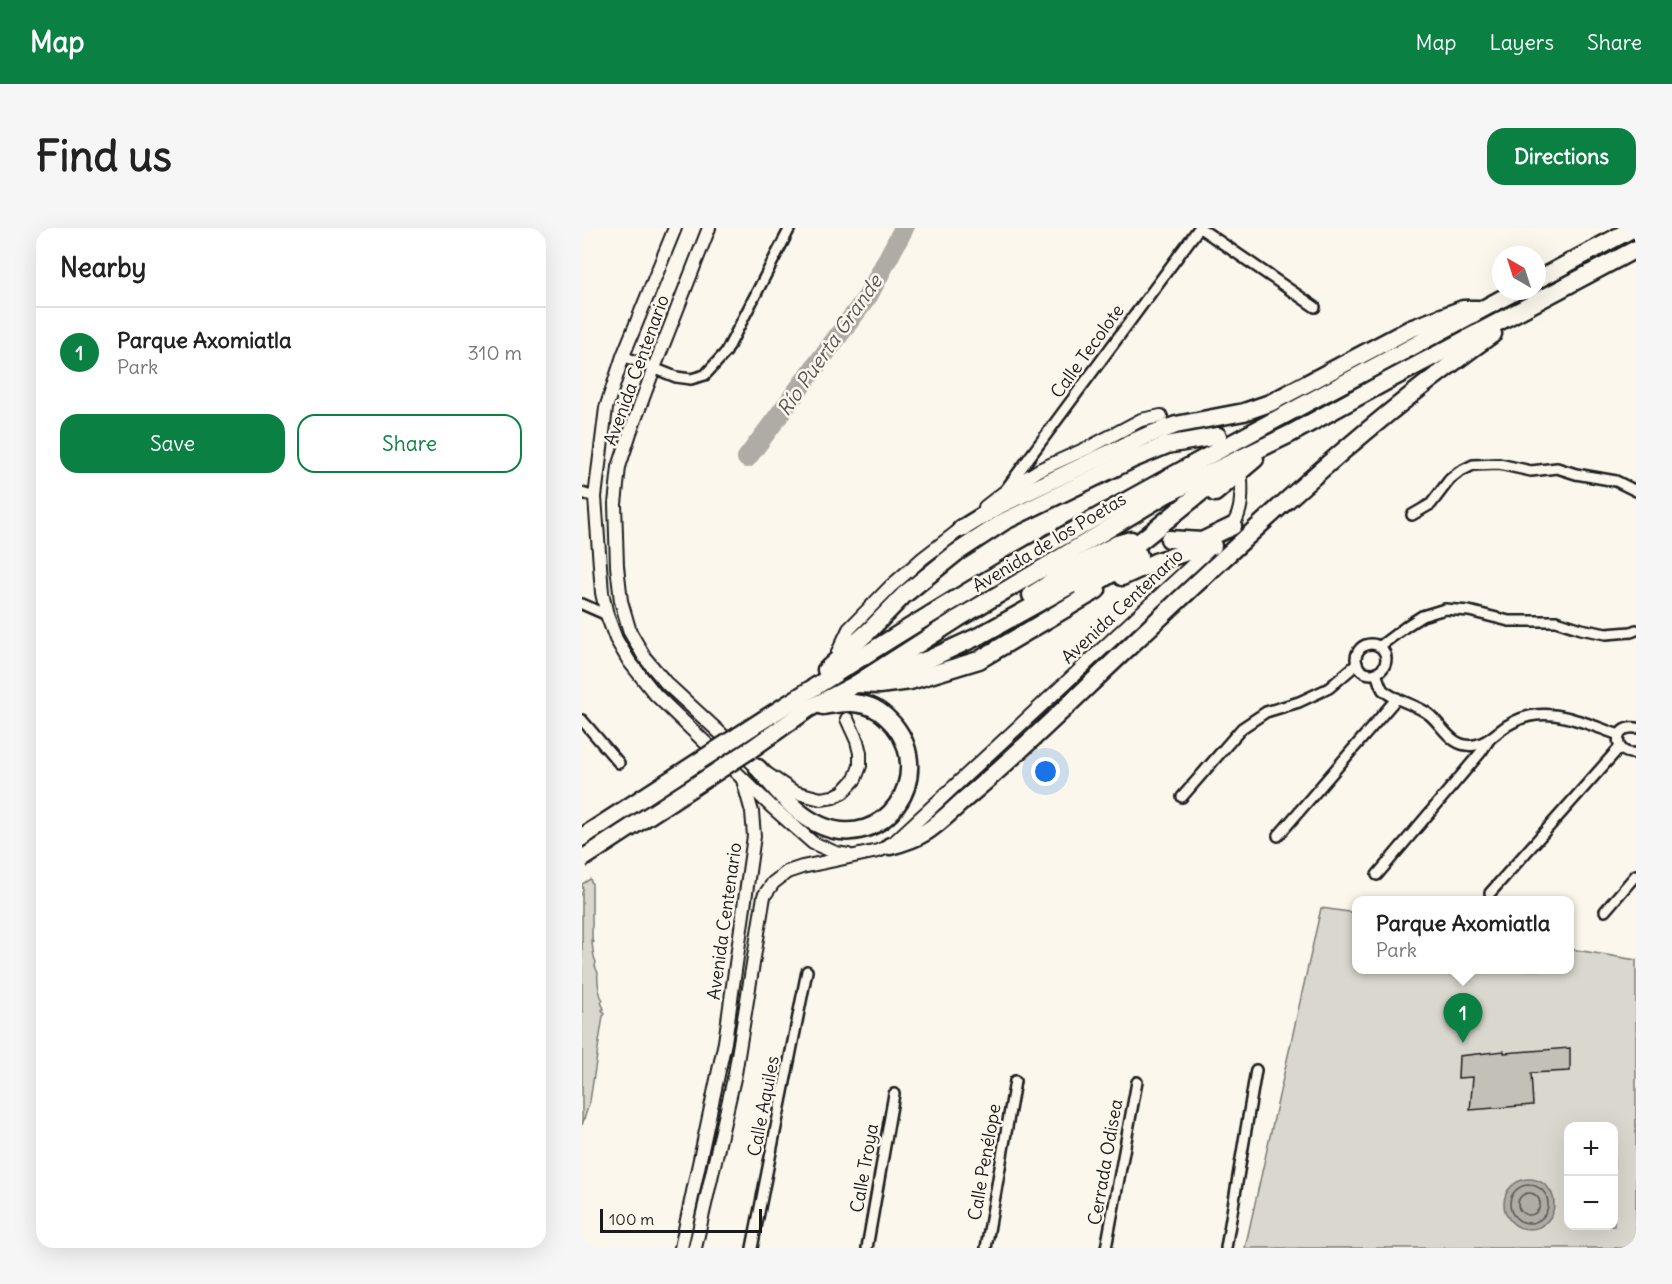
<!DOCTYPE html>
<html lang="en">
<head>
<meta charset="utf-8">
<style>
	body { margin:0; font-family:Delius,sans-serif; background:#f6f6f6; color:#222 }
	.controls { position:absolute; right:18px; bottom:18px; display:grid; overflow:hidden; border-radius:12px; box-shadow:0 6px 24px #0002 }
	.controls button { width:54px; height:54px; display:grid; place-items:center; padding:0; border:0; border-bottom:2px solid #e0e0e0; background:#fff; color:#222; font:30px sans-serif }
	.compass { position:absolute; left:910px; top:18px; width:54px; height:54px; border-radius:50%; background:#fff; box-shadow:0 6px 24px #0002; rotate:321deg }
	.scale { position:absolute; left:18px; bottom:15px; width:162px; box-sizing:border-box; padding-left:6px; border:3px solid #1c1c1c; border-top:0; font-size:16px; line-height:21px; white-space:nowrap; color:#1c1c1c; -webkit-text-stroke:4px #fbf7ec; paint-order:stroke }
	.you { position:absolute; left:464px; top:544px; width:21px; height:21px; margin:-15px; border:4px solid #fff; border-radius:50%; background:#1a73e8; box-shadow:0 0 0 9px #1a73e833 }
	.badge { display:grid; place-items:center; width:39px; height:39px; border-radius:50%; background:#0b8043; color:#fff; font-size:20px; font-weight:700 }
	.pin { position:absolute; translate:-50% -50px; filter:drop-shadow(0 2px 3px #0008) }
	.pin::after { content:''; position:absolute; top:32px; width:21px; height:18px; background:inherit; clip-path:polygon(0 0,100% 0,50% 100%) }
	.popup { position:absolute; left:770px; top:668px; width:222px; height:78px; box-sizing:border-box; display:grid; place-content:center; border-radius:12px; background:#fff; filter:drop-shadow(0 2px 4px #0005); font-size:20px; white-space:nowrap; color:#767676 }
	.popup b { font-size:22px; color:#222 }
	.popup::after { content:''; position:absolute; left:50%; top:100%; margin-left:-12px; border:12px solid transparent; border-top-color:#fff }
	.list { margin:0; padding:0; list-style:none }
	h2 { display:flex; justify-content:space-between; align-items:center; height:78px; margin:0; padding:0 24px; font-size:26px }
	h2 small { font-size:20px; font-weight:400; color:#767676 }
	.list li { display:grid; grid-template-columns:39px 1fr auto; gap:18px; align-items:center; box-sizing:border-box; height:90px; padding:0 24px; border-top:2px solid #e0e0e0 }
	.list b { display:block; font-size:22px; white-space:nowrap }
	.list p { margin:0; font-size:20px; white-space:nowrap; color:#767676 }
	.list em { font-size:20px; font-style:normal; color:#767676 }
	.actions { display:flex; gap:12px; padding:18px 24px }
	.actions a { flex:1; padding:14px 0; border:2px solid #0b8043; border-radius:18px; text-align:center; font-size:21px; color:#0b8043 }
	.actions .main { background:#0b8043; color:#fff }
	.map { position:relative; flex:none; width:1054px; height:1020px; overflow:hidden; border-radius:18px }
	header { display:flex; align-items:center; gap:36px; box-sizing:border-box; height:84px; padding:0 30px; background:#0b8043; color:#fff }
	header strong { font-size:28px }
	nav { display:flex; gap:33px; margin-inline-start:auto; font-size:21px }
	.intro { display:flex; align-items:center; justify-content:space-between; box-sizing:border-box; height:144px; padding:0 36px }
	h1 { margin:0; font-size:42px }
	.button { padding:15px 27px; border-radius:18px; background:#0b8043; color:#fff; font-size:21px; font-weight:700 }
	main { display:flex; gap:36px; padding:0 36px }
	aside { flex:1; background:#fff; border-radius:18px; box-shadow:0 6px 24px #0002 }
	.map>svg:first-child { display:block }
</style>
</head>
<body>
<header>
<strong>Map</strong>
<nav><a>Map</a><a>Layers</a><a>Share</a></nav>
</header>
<div class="intro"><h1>Find us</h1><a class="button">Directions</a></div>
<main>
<aside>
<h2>Nearby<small></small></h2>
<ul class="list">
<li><span class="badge">1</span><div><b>Parque Axomiatla</b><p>Park</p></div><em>310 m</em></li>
</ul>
<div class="actions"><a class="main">Save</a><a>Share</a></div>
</aside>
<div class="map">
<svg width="1054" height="1020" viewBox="0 0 1054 1020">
	<rect width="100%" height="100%" fill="#fbf7ec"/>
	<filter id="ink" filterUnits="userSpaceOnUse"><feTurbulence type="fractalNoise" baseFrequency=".0167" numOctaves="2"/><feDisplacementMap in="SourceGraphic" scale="12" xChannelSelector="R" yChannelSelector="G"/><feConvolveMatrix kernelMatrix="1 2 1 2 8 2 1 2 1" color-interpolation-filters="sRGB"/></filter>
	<g filter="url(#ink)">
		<!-- green -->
		<g fill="#dad7ce" stroke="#7b7a75" stroke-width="1.5" fill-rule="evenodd">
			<path d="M8,651l2,5v56l2,2 -2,1 2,14 2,5 -1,4 3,7c-1,7 1,22 5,27l-2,2 3,7 -2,1 3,4 -2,2 -13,85 -8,24v-232l1,-3 -1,-6z"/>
			<path d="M739,680l35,5v57h214v-21l66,11v288h-391zM987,898h45v100h-45z"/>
		</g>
		<!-- water -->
		<circle fill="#afaca5" stroke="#74726e" stroke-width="1.5" cx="947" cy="976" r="25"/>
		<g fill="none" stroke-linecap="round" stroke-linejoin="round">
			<!-- shore -->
			<g stroke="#575653" stroke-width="1.5">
				<circle cx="947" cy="976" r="19"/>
				<circle cx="947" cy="976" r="11"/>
			</g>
			<!-- river -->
			<polyline stroke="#afaca5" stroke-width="20" points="165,230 286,68 322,0"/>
		</g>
		<!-- building -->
		<polygon fill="#c3c0b8" stroke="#1c1c1c" stroke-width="1.5" points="988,820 988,843 949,845 951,877 888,882 891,849 876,850 877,828 922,823 922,825"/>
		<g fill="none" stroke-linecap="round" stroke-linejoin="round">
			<defs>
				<g id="minor">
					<polyline points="618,0 733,79"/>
					<polyline points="41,128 94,149 109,151 123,147 144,124 208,0"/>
					<polyline points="424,261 617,0"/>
					<polyline points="0,265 13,269"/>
					<polyline points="830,287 849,276 868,251 877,244 891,237 917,236 949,243 975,240 994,246 1034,253 1054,263"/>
					<polyline points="0,376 25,387"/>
					<circle cx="789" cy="431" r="15"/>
					<polyline points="798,418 826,397 840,388 863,381 887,383 927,393 974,393 999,401 1024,406 1049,404 1054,402"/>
					<path d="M794,445c2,5 4,13 7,17 11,11 35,14 48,26 13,12 22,33 44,29 14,-2 23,-15 35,-21 35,-22 74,-1 109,11"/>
					<polyline points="0,492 37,535"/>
					<path d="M1054,500c-23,-4 -24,28 0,25"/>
					<polyline points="600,569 660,500 684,484 717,474 747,460 775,436"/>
					<polyline points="696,608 815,470"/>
					<polyline points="795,647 899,524 907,512"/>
					<polyline points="908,665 1038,519"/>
					<polyline points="1023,683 1054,647"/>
					<polyline points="170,1020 225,743"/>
					<polyline points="285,1020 312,866"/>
					<polyline points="404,1020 433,853"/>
					<polyline points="524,1020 555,854"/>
					<polyline points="644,1020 674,842"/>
				</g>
				<g id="secondary">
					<polyline points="93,0 41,128 24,180 13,269 20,365 25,387 34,411 47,433 73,466 190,579 231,615 254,625 266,627"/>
					<polyline points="127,0 72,140 48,205 37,239 33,276 35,338 39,373 48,404 63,430 84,455 176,540 212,564 239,571 251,569 261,564 273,551 278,538 278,525 275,513 265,491"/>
					<polyline points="403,279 421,265 457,242 508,219 559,192 579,188"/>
					<path d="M646,303c14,-14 14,-34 13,-52"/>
					<polyline points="256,424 267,401 308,359 341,330 384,297"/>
					<polyline points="99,1020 143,814 172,608 170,584 161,552"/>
					<polyline points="113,1020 153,846 182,668 191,655 205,644 220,639 296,623 308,618 632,317"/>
				</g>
				<g id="motorway">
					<polyline points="955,52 1052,0"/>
					<polyline points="633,265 673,231"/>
					<polyline points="379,301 418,277 564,208 594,197 662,184 688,175 828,101 881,81 896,81"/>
					<polyline points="587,311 620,313 651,298"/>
					<polyline points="540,349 573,334 624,318 631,318"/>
					<polyline points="501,363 534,343 557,327"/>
					<polyline points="449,367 465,357 475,348 535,316 549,312"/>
					<polyline points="244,442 288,402 322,367 374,325 423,293 551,231 585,217 636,208"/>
					<polyline points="301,447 347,431 399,407 498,352 555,316 638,249"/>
					<polyline points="274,456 297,457 328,453 397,432 515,362"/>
					<path d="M156,508c90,-58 181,-116 273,-170 166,-96 337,-184 505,-275"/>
					<polyline points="168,522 226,481 274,456 377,390 585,266 708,206 805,153 1054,21"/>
					<path d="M176,540c19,21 37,47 64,58 62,26 114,-49 72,-101 -10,-11 -19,-19 -34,-21 -12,-3 -25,0 -37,2"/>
					<path d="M308,618c12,-3 23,-6 34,-13 17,-10 33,-28 48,-40 54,-46 105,-97 157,-146 116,-109 232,-221 364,-313"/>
				</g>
			</defs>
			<!-- minor casing -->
			<use href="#minor" stroke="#1c1c1c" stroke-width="14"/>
			<!-- secondary casing -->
			<use href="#secondary" stroke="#1c1c1c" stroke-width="16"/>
			<!-- motorway casing -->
			<use href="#motorway" stroke="#1c1c1c" stroke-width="21"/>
			<!-- minor -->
			<use href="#minor" stroke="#fbf7ec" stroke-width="9"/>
			<!-- secondary -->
			<use href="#secondary" stroke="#fbf7ec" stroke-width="12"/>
			<!-- motorway -->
			<use href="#motorway" stroke="#fbf7ec" stroke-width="16"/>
			<defs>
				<g id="motorway-bridge">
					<polyline points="0,609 156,508"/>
					<polyline points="0,631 168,522"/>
				</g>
			</defs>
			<!-- motorway-bridge casing -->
			<use href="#motorway-bridge" stroke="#1c1c1c" stroke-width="21" stroke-linecap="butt"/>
			<!-- motorway-bridge -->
			<use href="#motorway-bridge" stroke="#fbf7ec" stroke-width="16"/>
		</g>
	</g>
	<g text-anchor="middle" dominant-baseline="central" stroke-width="5" stroke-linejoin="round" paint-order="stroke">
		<!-- street labels -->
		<g font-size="18" fill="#1c1c1c" stroke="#fbf7ec">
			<text transform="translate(505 123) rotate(-54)">Calle Tecolote</text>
			<text transform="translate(54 142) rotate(-70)">Avenida Centenario</text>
			<text transform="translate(467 314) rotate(-31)">Avenida de los Poetas</text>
			<text transform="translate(540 378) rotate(-43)">Avenida Centenario</text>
			<text transform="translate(142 693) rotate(-82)">Avenida Centenario</text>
			<text transform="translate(181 878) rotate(-79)">Calle Aquiles</text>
			<text transform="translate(402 934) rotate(-80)">Calle Penélope</text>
			<text transform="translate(523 934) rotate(-80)">Cerrada Odisea</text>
			<text transform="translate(282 940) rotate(-80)">Calle Troya</text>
		</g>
		<!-- water labels -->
		<g font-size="20" font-style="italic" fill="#575653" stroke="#fbf7ec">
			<text transform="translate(247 117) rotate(-55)">Río Puerta Grande</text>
		</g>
	</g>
</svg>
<div class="controls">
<button>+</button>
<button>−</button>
</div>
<svg class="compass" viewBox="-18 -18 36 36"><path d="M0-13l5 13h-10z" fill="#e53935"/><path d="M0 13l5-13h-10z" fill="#767676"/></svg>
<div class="scale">100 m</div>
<div class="you"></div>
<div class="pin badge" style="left:881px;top:815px">1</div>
<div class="popup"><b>Parque Axomiatla</b>Park</div>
</div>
</main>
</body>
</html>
